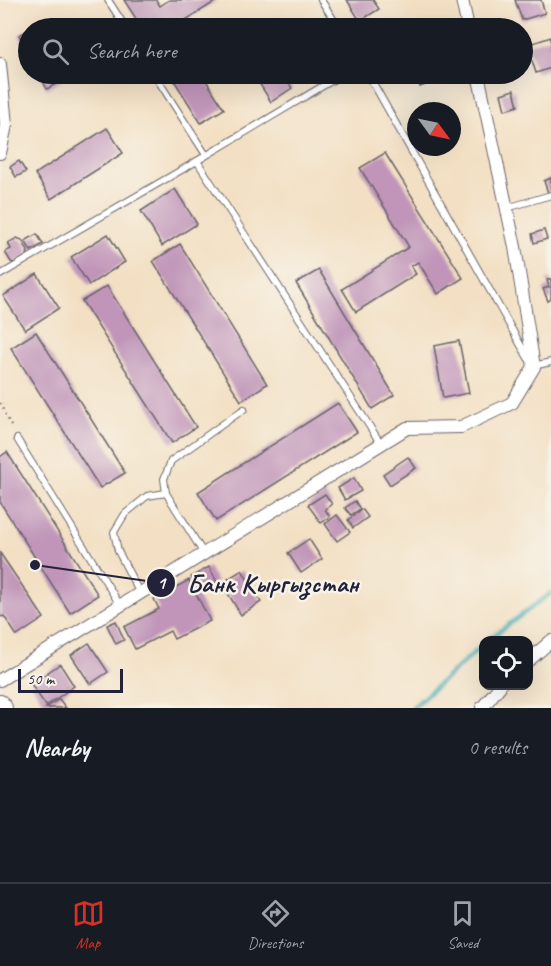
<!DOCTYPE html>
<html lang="en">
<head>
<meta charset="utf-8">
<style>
	body { margin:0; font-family:Caveat,sans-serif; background:#20242c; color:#f1f3f6 }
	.controls { position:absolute; right:18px; bottom:18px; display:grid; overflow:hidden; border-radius:12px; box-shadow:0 6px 24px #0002 }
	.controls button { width:54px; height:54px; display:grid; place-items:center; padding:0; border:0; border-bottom:2px solid #363941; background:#171b24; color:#f1f3f6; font:30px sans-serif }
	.compass { position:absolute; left:407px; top:102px; width:54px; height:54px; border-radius:50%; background:#171b24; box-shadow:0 6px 24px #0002; rotate:123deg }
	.scale { position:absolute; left:18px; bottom:15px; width:105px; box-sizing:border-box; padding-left:6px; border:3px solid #22223b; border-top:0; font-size:16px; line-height:21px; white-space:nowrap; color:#22223b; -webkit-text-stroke:4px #f7f3e8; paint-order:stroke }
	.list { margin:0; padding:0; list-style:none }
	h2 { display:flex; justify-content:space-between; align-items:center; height:78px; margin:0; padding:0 24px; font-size:26px }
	h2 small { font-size:20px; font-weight:400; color:#9ea1a6 }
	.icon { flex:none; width:33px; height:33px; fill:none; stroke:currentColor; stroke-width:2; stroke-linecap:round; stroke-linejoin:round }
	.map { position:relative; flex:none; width:551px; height:708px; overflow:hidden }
	.search { position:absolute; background:#171b24; box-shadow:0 6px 24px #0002; left:18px; right:18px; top:18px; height:66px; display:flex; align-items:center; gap:15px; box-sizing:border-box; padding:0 21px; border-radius:33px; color:#9ea1a6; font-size:22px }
	.sheet { height:174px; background:#171b24 }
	nav { display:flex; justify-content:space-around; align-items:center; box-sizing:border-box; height:84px; border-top:2px solid #363941; background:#171b24; font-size:16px; color:#9ea1a6 }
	nav a { display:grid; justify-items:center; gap:3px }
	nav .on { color:#d93025 }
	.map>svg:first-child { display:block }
</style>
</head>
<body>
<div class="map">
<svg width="551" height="708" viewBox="0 0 551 708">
	<rect width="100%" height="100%" fill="#f7f3e8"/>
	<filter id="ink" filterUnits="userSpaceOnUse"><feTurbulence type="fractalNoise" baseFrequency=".0167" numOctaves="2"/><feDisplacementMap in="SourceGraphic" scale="12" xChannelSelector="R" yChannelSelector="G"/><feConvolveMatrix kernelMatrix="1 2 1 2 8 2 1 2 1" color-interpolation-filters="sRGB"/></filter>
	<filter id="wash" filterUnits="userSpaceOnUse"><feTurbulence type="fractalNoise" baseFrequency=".008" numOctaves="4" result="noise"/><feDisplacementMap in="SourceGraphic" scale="24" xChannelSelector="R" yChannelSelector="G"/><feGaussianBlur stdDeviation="1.35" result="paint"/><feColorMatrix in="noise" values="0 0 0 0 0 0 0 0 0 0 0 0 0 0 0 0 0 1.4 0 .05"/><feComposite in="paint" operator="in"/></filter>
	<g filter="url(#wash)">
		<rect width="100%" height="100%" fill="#f3e0c4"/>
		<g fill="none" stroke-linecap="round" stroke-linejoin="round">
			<!-- stream -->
			<g stroke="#39abb4" stroke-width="4.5">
				<polyline points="488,640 551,593"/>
				<polyline points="412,708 484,644"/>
			</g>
		</g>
		<g id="blocks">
			<!-- building -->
			<g fill="#c095b9">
				<polygon points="124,0 156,0 160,6 169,0 218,0 173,28 142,28"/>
				<polygon points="347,0 373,0 379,9 360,21"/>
				<polygon points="515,0 541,0 545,13 522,20"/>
				<polygon points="28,30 28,54 19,35"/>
				<polygon points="551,37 551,68 536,73 527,45"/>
				<polygon points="39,74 65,74 67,78 47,89"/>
				<polygon points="170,74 202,74 224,109 201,123"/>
				<polygon points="263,74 283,74 292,88 271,102 256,78"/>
				<polygon points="415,74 436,74 438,80 420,87"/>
				<polygon points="514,90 518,106 505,110 501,94"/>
				<polygon points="107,128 123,153 51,199 35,174"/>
				<polygon points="385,153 463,278 438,294 418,262 411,266 416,274 356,312 342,289 409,247 360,168"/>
				<polygon points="19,161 26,172 16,177 10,167"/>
				<polygon points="551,178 551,192 548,193 544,181"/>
				<polygon points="175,189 197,224 162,246 141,211"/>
				<polygon points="544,230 547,239 534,243 532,234"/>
				<polygon points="37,234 43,244 31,251 25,241"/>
				<polygon points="108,234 125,262 89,285 71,257"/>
				<polygon points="17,238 22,240 28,251 27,256 15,263 11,262 5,252 11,249 8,243"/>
				<polygon points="180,244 267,384 241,401 153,261"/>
				<polygon points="319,270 394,395 372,409 296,283"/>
				<polygon points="37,274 59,308 25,330 3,296"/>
				<polygon points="551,279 551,299 548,301 543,289 549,287 547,280"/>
				<polygon points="107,286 196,427 172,443 82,301"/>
				<polygon points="36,332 125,473 100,488 11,348"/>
				<polygon points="459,341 469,393 443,398 434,346"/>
				<polygon points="338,403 357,432 216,521 198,492"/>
				<polygon points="7,452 98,595 70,613 0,502 0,457"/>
				<polygon points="408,457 416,468 390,485 383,474"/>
				<polygon points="354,478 361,491 345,500 338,488"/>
				<polygon points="325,494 332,504 325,509 330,517 321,523 308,505"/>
				<polygon points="355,501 360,509 351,515 345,508"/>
				<polygon points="362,509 368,517 353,528 348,520"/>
				<polygon points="337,515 350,532 337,541 325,524"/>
				<polygon points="309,539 322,559 301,573 288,553"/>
				<polygon points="0,553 44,618 17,636 4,616 0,617"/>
				<polygon points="209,567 217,582 200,592 191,577"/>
				<polygon points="242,570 261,602 241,615 227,592 234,587 228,579"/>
				<polygon points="189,580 210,621 174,639 170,631 135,649 124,627 159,609 154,599"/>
				<polygon points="116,621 124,640 116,644 107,625"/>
				<polygon points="89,643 108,672 90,684 71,655"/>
				<polygon points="60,664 74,686 46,706 31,684"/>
				<polygon points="59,699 66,708 46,708"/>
			</g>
		</g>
	</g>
	<g filter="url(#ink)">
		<use href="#blocks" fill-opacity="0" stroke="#6b646b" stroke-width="1.5"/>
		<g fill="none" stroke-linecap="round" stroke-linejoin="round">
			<defs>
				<g id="service">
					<polyline points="108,0 126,28"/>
					<polyline points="321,0 339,28"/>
					<polyline points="414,28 417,27"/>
					<polyline points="154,74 206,155"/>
					<polyline points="368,74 528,358"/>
					<polyline points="197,161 381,444"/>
					<polyline points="507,208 551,195"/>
					<polyline points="0,275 197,161 343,74"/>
					<polyline points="533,366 551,362"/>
					<polyline points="17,439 120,605"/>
					<polyline points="204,554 166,493 164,479 171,461 244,409"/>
					<polyline points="140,594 118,551 114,532 125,514 147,496 166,493"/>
				</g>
				<g id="minor">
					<polyline points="462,0 468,28"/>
					<polyline points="0,64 6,125 0,153"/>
					<polyline points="528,661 551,641"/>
					<polyline points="0,680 407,428 461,427 512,403 534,367 515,247 478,74"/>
					<polyline points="482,708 500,686"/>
				</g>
				<polyline id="primary" points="0,704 3,708"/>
			</defs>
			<!-- service casing -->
			<use href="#service" stroke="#6b646b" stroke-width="8"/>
			<!-- minor casing -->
			<use href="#minor" stroke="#6b646b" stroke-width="14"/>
			<!-- primary casing -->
			<use href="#primary" stroke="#6b646b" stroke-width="20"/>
			<!-- path -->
			<polyline stroke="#6b646b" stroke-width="2" stroke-dasharray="1.5 4.5" stroke-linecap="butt" points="0,403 13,430"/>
			<!-- service -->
			<use href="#service" stroke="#fff" stroke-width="6"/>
			<!-- minor -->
			<use href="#minor" stroke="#fff" stroke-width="12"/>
			<!-- primary -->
			<use href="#primary" stroke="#fff" stroke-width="18"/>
		</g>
	</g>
	<!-- callouts -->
	<path fill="none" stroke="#22223b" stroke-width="2" d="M35 565L161 583"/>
	<g fill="#22223b" stroke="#f7f3e8" stroke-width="2">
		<circle cx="35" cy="565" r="6"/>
		<circle cx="161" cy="583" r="15"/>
	</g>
	<g font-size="18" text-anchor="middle" font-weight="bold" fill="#fff">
		<text x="161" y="589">1</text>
	</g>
	<g font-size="26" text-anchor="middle" font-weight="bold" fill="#22223b" stroke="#f7f3e8" stroke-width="5" stroke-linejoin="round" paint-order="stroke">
		<text x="273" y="592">Банк Кыргызстан</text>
	</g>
</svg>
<div class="controls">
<button><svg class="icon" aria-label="locate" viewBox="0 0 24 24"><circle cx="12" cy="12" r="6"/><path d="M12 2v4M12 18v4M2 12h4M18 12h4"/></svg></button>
</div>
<svg class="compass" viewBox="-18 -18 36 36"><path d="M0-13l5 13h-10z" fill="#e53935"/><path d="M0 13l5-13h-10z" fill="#9ea1a6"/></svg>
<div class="scale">50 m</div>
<div class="search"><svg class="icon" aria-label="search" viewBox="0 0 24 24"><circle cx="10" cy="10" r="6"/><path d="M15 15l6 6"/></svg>Search here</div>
</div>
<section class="sheet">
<h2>Nearby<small>0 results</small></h2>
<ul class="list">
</ul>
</section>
<nav>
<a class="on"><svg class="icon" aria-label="map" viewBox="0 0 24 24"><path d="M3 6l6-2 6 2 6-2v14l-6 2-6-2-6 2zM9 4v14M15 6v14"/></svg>Map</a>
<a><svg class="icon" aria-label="directions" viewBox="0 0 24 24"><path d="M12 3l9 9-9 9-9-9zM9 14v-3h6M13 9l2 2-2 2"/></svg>Directions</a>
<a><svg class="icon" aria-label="saved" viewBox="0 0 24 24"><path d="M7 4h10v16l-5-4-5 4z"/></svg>Saved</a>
</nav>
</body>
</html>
